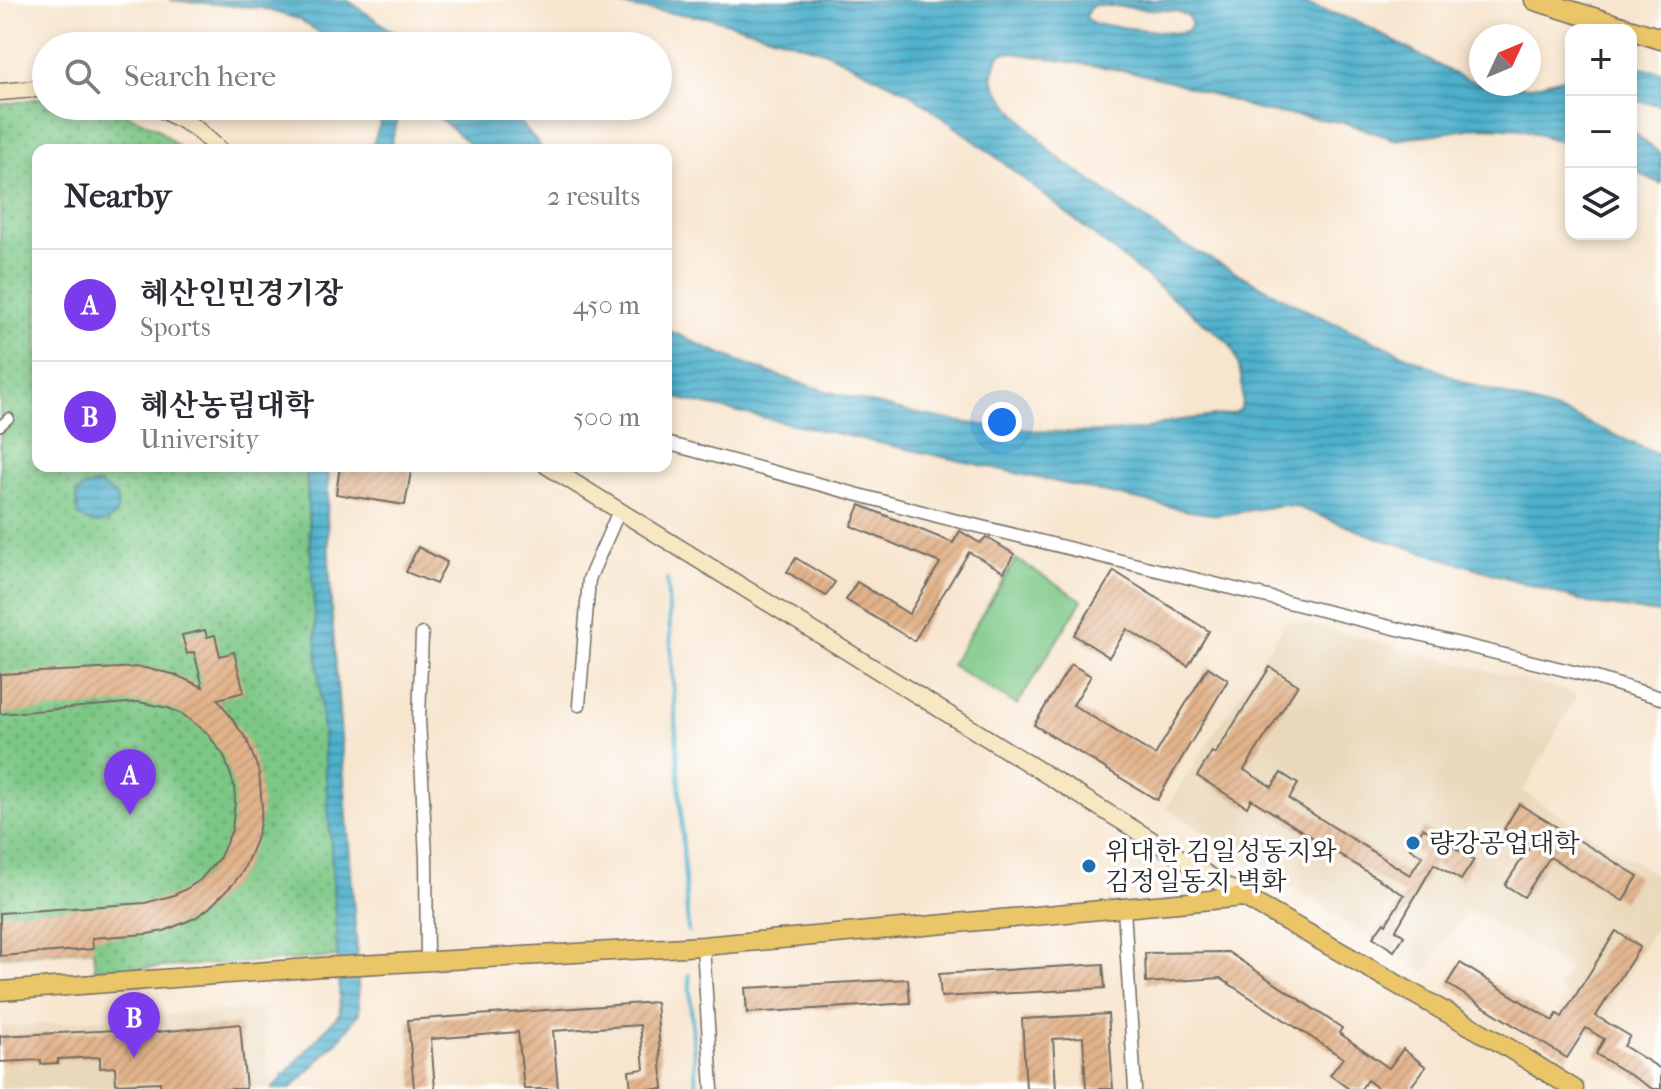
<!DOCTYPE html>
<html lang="en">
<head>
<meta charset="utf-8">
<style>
	body { margin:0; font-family:"IM FELL French Canon","Noto Serif KR",serif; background:#f2f2f3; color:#2b2b33 }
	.controls { position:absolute; right:24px; top:24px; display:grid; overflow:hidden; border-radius:16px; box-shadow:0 4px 12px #0003 }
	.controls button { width:72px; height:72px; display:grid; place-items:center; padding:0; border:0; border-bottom:2px solid #e1e1e2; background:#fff; color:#2b2b33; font:40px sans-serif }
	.compass { position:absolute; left:1469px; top:24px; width:72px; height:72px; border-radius:50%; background:#fff; box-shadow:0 4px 12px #0003; rotate:46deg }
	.you { position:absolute; left:1002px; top:422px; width:28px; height:28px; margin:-20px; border:6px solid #fff; border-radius:50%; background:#1a73e8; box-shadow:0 0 0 12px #1a73e833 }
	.badge { display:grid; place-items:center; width:52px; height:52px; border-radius:50%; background:#7c3aed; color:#fff; font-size:26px; font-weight:700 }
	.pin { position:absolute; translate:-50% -66px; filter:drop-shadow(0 2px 4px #0008) }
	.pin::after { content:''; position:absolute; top:42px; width:28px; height:24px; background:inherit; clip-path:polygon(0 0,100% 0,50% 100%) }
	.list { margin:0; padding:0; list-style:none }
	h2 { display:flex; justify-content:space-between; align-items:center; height:104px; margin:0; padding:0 32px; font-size:34px }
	h2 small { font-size:26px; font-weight:400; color:#7c7c81 }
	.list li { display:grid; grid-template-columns:52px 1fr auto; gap:24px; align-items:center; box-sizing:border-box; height:112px; padding:0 32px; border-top:2px solid #e1e1e2 }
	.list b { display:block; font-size:30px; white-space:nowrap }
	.list p { margin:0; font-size:26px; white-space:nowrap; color:#7c7c81 }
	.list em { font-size:26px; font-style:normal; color:#7c7c81 }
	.icon { flex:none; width:44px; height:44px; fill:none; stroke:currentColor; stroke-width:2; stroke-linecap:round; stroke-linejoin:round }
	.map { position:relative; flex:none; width:1661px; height:1089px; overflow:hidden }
	.search { position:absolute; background:#fff; box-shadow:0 4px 12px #0003; left:32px; top:32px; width:640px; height:88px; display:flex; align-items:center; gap:20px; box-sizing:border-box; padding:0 28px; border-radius:44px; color:#7c7c81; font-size:30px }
	.panel { position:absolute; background:#fff; box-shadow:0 4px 12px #0003; left:32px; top:144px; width:640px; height:328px; border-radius:16px }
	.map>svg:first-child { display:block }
</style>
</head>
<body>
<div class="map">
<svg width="1661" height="1089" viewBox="0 0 1661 1089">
	<defs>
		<pattern id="park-dots" width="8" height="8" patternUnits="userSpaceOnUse" patternTransform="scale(2)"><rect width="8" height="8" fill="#7bc785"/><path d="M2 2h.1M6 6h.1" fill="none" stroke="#65a26d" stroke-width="1.8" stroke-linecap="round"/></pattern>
		<pattern id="water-rules" width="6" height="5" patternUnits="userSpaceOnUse" patternTransform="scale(2)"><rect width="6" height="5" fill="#4db0cc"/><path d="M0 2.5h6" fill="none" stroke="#408fa6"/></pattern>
		<pattern id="building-hatch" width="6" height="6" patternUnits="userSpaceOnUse" patternTransform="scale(2)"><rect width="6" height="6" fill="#e2b38b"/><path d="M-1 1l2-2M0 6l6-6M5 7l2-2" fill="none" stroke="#c29a78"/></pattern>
	</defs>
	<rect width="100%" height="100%" fill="#fff"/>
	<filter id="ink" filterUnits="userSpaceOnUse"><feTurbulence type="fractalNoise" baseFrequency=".0125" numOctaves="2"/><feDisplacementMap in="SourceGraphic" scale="16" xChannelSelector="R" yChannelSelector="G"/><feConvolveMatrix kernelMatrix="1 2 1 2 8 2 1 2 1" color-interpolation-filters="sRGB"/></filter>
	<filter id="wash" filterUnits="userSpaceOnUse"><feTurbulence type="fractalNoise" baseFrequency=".006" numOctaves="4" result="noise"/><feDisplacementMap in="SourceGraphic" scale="32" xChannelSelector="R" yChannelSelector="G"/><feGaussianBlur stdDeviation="1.8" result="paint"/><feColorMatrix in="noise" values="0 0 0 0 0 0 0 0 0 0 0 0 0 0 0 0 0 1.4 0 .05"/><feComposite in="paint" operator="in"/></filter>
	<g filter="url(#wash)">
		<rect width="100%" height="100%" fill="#f7e5ce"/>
		<!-- built -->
		<g fill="#ead8ba">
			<polygon points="1288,619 1578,694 1523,792 1661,878 1661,917 1593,1034 1557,1012 1568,996 1557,988 1570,968 1467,909 1425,973 1166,808"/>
			<polygon points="262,1008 272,1089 0,1089 0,1027"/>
		</g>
		<!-- grass -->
		<polygon fill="#7bc785" stroke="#537958" stroke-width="2" points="1016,559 1082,600 1017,705 951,665"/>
		<!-- park -->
		<path fill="url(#park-dots)" stroke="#537958" stroke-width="2" d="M46,97v9h62l49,22 25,22h-144v316h268c7,164 26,327 32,491l-243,14 -2,-22 -93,7v-851z"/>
		<!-- water -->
		<g fill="url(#water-rules)" stroke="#3c6e7c" stroke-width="2" fill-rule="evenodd">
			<polygon points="169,0 347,0 414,46 341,46 298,19 261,8"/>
			<path d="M598,0h695l66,22 97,53 25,9 47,3 43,-11v69l-50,-16 -40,-2 -85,13 -49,-17 -84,-12 -93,-30 -37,-9 -124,-20 -6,1 -5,4 -6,20 6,14 16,20 38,42 119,85 133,71 162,74 107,33 88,40v157l-69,-9 -211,-65 -87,-33 -10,-1 -65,10 -30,-4 -501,-110 -22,-7v-65c132,65 325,115 473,101 12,-1 23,-7 35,-9 20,-3 41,-4 61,-8l6,-5c4,-20 -1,-48 -12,-65l-229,-183 -92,-68 -84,-41 -113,-33 -78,-10zM1094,5l83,6 11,5 4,9 -5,6 -13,2 -79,-9 -9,-6 3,-9z"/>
			<polygon points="1631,66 1661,72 1661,105 1631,100"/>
			<polygon points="386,106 402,106 389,150 371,150"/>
			<polygon points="426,106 505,106 544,150 476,150"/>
			<polygon points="1631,131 1661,154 1661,184 1631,169"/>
			<path d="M306,466h23l-2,49 4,87 26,350 2,61 -17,23 -51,53h-19l68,-76c-7,-183 -26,-364 -34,-547z"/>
			<path d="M99,484l16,11c11,27 -19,36 -37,20l-2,-20 6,-7z"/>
		</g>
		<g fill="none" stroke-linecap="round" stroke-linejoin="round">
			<!-- stream -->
			<g stroke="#4db0cc" stroke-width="4">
				<polyline points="667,580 688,931"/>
				<polyline points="689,975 696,1089"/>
			</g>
		</g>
		<g id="blocks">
			<!-- building -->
			<g fill="url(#building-hatch)">
				<polygon points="340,466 412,466 405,505 336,494"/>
				<polygon points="860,505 953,543 960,531 980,543 986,537 1014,554 1004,572 969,552 914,641 846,600 857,582 909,614 940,563 851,526"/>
				<polygon points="418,547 447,562 436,584 406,572"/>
				<polygon points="796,558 835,582 826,596 787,572"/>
				<polygon points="1114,571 1209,631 1188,666 1127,629 1109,657 1074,635"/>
				<polygon points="205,630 207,637 215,635 220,656 234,652 244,692 218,699 247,740 259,772 262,806 260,823 256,840 243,871 233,884 209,908 195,918 164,931 147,934 92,938 93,949 0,956 0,913 145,903 174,895 188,888 200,880 220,857 232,830 235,800 234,785 224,756 206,732 182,714 168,708 139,702 0,714 0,674 140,667 173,674 203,687 194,652 187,654 182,635"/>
				<polygon points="1071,664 1091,676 1073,705 1155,755 1208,667 1228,680 1157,800 1034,725"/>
				<polygon points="1270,667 1298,685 1244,770 1272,787 1281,773 1298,784 1289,799 1410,875 1422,856 1410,848 1423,828 1474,860 1461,880 1434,864 1396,930 1404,936 1394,951 1373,937 1384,922 1386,924 1404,895 1251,799 1247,807 1197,776 1212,752 1215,754"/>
				<polygon points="1519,804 1638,876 1623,901 1550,857 1524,897 1505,885 1531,845 1504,829"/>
				<polygon points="1616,931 1640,947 1596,1016 1630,1036 1624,1046 1661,1069 1661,1089 1653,1089 1596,1054 1604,1039 1586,1028 1567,1058 1447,984 1460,963 1553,1021 1557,1014 1562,1017"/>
				<polygon points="1228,952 1342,1028 1339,1033 1389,1068 1403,1049 1426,1067 1409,1089 1379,1089 1367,1080 1361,1089 1349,1089 1330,1075 1343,1058 1220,978 1146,983 1145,953"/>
				<polygon points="1103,964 1105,988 941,997 939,974"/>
				<polygon points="908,979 910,1003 747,1013 745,988"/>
				<polygon points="656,1002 663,1089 631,1089 629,1071 644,1069 640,1025 553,1031 558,1089 524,1089 518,1032 431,1039 435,1089 414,1089 408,1020"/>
				<polygon points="1108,1014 1113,1089 1086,1089 1083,1037 1053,1039 1056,1089 1026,1089 1022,1019"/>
				<polygon points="240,1024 246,1089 160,1089 160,1082 116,1084 115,1067 100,1068 100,1057 58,1059 58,1063 41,1064 41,1060 0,1062 0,1036 116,1030 117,1036"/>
			</g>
		</g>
	</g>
	<g filter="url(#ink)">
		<use href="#blocks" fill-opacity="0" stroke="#726c64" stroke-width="2"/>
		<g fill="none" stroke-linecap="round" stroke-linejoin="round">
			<defs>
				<polyline id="pedestrian" points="0,426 9,418"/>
				<g id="minor">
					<polyline points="666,443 941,517 1586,675 1661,698"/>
					<polyline points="422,634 419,719 426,858 427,961"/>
					<polyline points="579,705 589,579 619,511"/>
					<polyline points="1124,908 1135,1089"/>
					<polyline points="703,946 712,1089"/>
				</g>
				<g id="secondary">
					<polyline points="0,92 46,88"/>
					<polyline points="155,106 194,127 220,150"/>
					<polyline points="547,466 1244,897"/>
				</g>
				<polyline id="primary" points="0,991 323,967 703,946 1244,897 1507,1047 1574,1089"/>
				<polyline id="trunk" points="1535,0 1661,39"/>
			</defs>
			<!-- pedestrian casing -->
			<use href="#pedestrian" stroke="#726c64" stroke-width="12"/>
			<!-- minor casing -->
			<use href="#minor" stroke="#726c64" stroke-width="15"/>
			<!-- secondary casing -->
			<use href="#secondary" stroke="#726c64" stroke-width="19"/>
			<!-- primary casing -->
			<use href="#primary" stroke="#726c64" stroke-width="21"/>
			<!-- trunk casing -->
			<use href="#trunk" stroke="#726c64" stroke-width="23"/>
			<!-- pedestrian -->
			<use href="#pedestrian" stroke="#fff" stroke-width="9"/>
			<!-- minor -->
			<use href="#minor" stroke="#fff" stroke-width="12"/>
			<!-- secondary -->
			<use href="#secondary" stroke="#f7e8c3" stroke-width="16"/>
			<!-- primary -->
			<use href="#primary" stroke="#ebc669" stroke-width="18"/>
			<!-- trunk -->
			<use href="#trunk" stroke="#ebc669" stroke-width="20"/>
		</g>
	</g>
	<!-- markers -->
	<g fill="#1f6fb2" stroke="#fff" stroke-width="3">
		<circle cx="1413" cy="843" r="8"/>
		<circle cx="1089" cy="866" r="8"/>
	</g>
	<g text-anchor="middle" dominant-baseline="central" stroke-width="7" stroke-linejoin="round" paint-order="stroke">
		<!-- poi labels -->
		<g font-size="26" fill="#2b2b2b" stroke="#fff" text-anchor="start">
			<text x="1429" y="843">량강공업대학</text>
			<text x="1105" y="851">위대한 김일성동지와<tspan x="1105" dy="30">김정일동지 벽화</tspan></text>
		</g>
	</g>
</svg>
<div class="controls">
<button>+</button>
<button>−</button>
<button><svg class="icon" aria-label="layers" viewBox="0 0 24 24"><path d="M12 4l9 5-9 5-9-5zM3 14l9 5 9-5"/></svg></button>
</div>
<svg class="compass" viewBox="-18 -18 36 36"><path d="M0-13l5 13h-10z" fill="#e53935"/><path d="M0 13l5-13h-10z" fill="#7c7c81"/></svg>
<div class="you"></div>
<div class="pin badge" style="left:130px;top:815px">A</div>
<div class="pin badge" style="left:134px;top:1058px">B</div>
<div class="search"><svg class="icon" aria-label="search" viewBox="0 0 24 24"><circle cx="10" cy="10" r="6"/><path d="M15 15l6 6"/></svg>Search here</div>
<section class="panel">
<h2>Nearby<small>2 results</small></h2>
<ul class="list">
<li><span class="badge">A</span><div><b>혜산인민경기장</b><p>Sports</p></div><em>450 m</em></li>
<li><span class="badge">B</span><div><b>혜산농림대학</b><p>University</p></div><em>500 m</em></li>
</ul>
</section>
</div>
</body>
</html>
